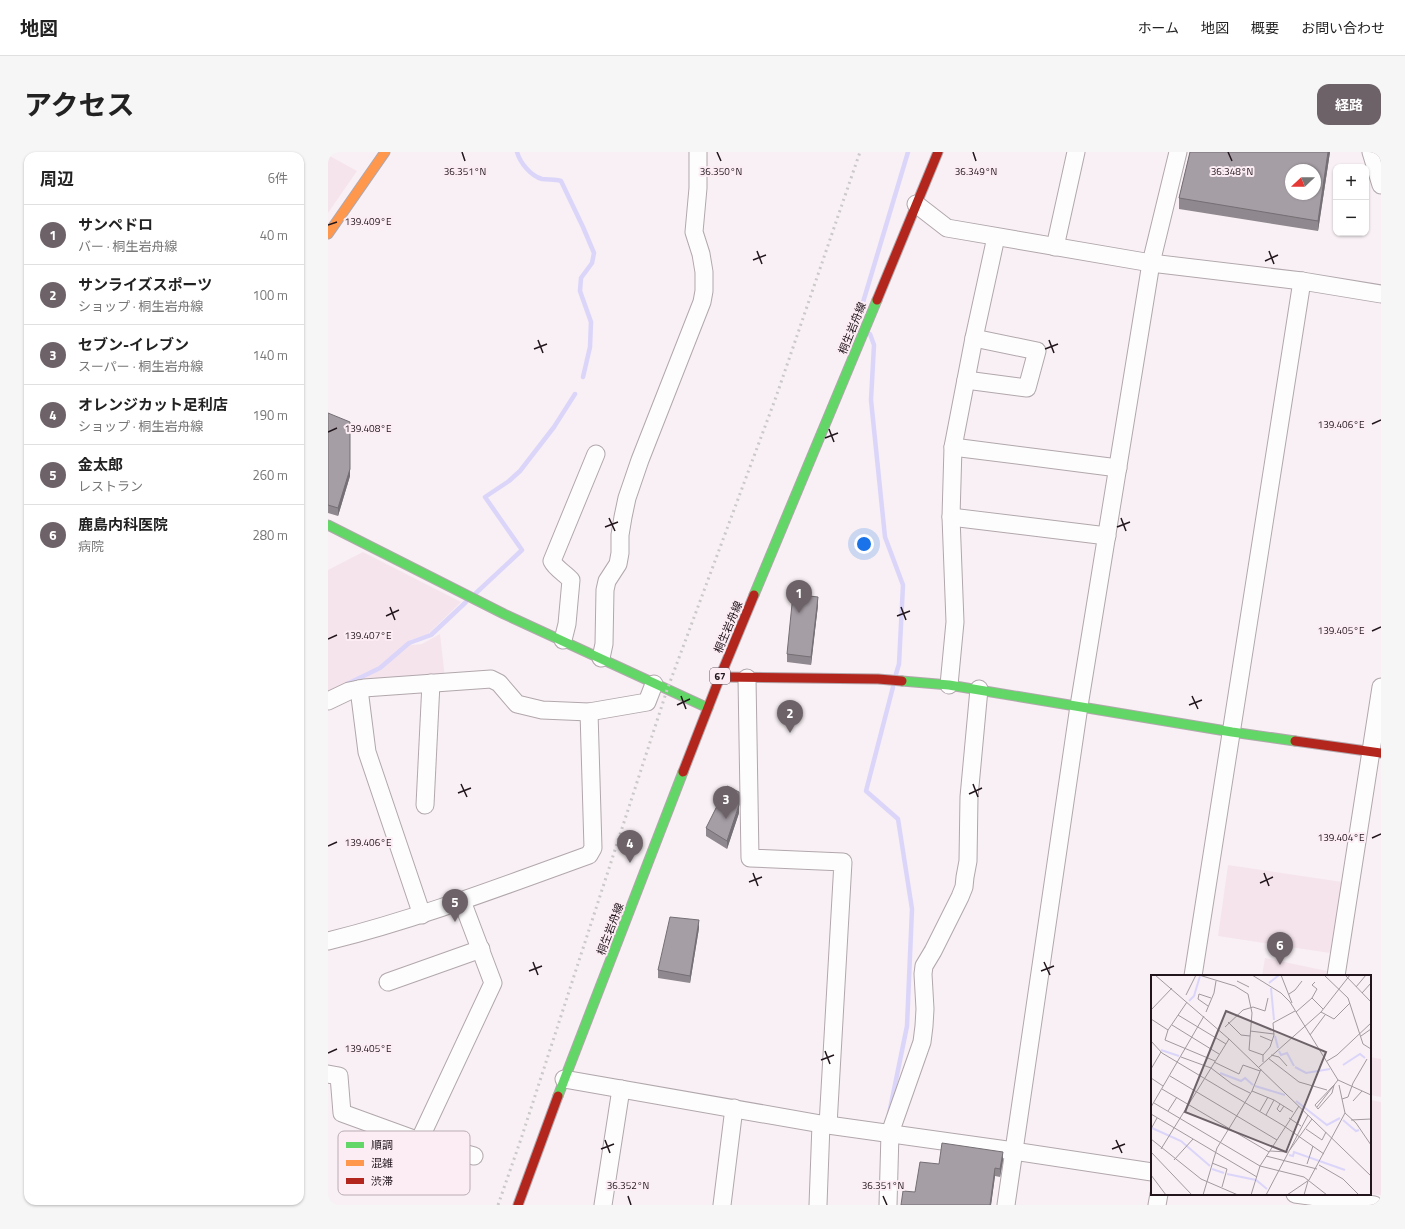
<!DOCTYPE html>
<html lang="ja">
<head>
<meta charset="utf-8">
<style>
	body { margin:0; font-family:"Titillium Web","Noto Sans JP",sans-serif; background:#f6f6f6; color:#222 }
	.controls { position:absolute; right:12px; top:12px; display:grid; overflow:hidden; border-radius:8px; box-shadow:0 1px 3px #0004 }
	.controls button { width:36px; height:36px; display:grid; place-items:center; padding:0; border:0; border-bottom:1px solid #e0e0e0; background:#fff; color:#222; font:20px sans-serif }
	.compass { position:absolute; left:957px; top:12px; width:36px; height:36px; border-radius:50%; background:#fff; box-shadow:0 1px 3px #0004; rotate:248deg }
	.you { position:absolute; left:536px; top:392px; width:14px; height:14px; margin:-10px; border:3px solid #fff; border-radius:50%; background:#1a73e8; box-shadow:0 0 0 6px #1a73e833 }
	.badge { display:grid; place-items:center; width:26px; height:26px; border-radius:50%; background:#6d6268; color:#fff; font-size:13px; font-weight:700 }
	.pin { position:absolute; translate:-50% -33px; filter:drop-shadow(0 1px 2px #0008) }
	.pin::after { content:''; position:absolute; top:21px; width:14px; height:12px; background:inherit; clip-path:polygon(0 0,100% 0,50% 100%) }
	.list { margin:0; padding:0; list-style:none }
	h2 { display:flex; justify-content:space-between; align-items:center; height:52px; margin:0; padding:0 16px; font-size:17px }
	h2 small { font-size:13px; font-weight:400; color:#767676 }
	.list li { display:grid; grid-template-columns:26px 1fr auto; gap:12px; align-items:center; box-sizing:border-box; height:60px; padding:0 16px; border-top:1px solid #e0e0e0 }
	.list b { display:block; font-size:15px; white-space:nowrap }
	.list p { margin:0; font-size:13px; white-space:nowrap; color:#767676 }
	.list em { font-size:13px; font-style:normal; color:#767676 }
	.map { position:relative; flex:none; width:1053px; height:1053px; overflow:hidden; border-radius:12px }
	header { display:flex; align-items:center; gap:24px; box-sizing:border-box; height:56px; padding:0 20px; background:#fff; border-bottom:1px solid #e0e0e0 }
	header strong { font-size:19px }
	nav { display:flex; gap:22px; margin-inline-start:auto; font-size:14px }
	.intro { display:flex; align-items:center; justify-content:space-between; box-sizing:border-box; height:96px; padding:0 24px }
	h1 { margin:0; font-size:28px }
	.button { padding:10px 18px; border-radius:12px; background:#6d6268; color:#fff; font-size:14px; font-weight:700 }
	main { display:flex; gap:24px; padding:0 24px }
	aside { flex:1; background:#fff; border-radius:12px; box-shadow:0 1px 3px #0004 }
	.map>svg:first-child { display:block }
</style>
</head>
<body>
<header>
<strong>地図</strong>
<nav><a>ホーム</a><a>地図</a><a>概要</a><a>お問い合わせ</a></nav>
</header>
<div class="intro"><h1>アクセス</h1><a class="button">経路</a></div>
<main>
<aside>
<h2>周辺<small>6件</small></h2>
<ul class="list">
<li><span class="badge">1</span><div><b>サンペドロ</b><p>バー · 桐生岩舟線</p></div><em>40 m</em></li>
<li><span class="badge">2</span><div><b>サンライズスポーツ</b><p>ショップ · 桐生岩舟線</p></div><em>100 m</em></li>
<li><span class="badge">3</span><div><b>セブン-イレブン</b><p>スーパー · 桐生岩舟線</p></div><em>140 m</em></li>
<li><span class="badge">4</span><div><b>オレンジカット足利店</b><p>ショップ · 桐生岩舟線</p></div><em>190 m</em></li>
<li><span class="badge">5</span><div><b>金太郎</b><p>レストラン</p></div><em>260 m</em></li>
<li><span class="badge">6</span><div><b>鹿島内科医院</b><p>病院</p></div><em>280 m</em></li>
</ul>
</aside>
<div class="map">
<svg width="1053" height="1053" viewBox="0 0 1053 1053">
	<rect width="100%" height="100%" fill="#f8f0f4"/>
	<!-- built -->
	<g fill="#f6e4ed">
		<polygon points="0,3 29,19 0,61"/>
		<polygon points="35,400 133,450 99,483 82,488 84,493 94,492 112,482 117,526 0,545 0,418"/>
		<polygon points="900,713 1014,730 1002,801 890,784"/>
		<polygon points="937,806 999,819 998,824 934,824"/>
		<polygon points="1042,905 1053,907 1053,945 1042,943"/>
		<polygon points="1042,948 1053,950 1053,1043 1042,1042"/>
	</g>
	<g fill="none" stroke-linecap="round" stroke-linejoin="round">
		<!-- stream -->
		<g stroke="#dbd5fa" stroke-width="4.5">
			<path d="M189,0c3,11 14,24 25,27 7,1 13,0 19,2l22,46 11,26 -2,10 -11,15 -1,13 11,31 -1,25 -7,30"/>
			<polyline points="534,160 533,157 580,0"/>
			<polyline points="542,182 546,193 543,248 557,385 575,433 571,512 568,522"/>
			<polyline points="148,441 194,398 157,345 181,329 192,319 226,275 247,242"/>
			<polyline points="19,532 52,516 81,491 103,483 138,450"/>
			<polyline points="561,962 579,874 584,757 570,667 538,639 565,535"/>
		</g>
		<defs>
			<g id="street">
				<polyline points="1043,0 1053,33"/>
				<polyline points="588,52 619,76 823,111 974,129 1053,142"/>
				<polyline points="727,95 748,0"/>
				<polyline points="638,228 699,236 709,199 646,186"/>
				<polyline points="625,295 790,316"/>
				<polyline points="623,365 779,384"/>
				<path d="M235,488l4,-16 4,-44c-6,-7 -15,-11 -19,-19l44,-107"/>
				<polyline points="273,506 276,492 277,438 279,429 290,412 292,401 292,383 295,365 299,346 312,308 374,150 376,139 376,120 373,102 366,80 370,36 370,0"/>
				<polyline points="419,526 422,706 515,710 500,973"/>
				<polyline points="621,533 627,470 623,365 625,295 646,186 668,85"/>
				<polyline points="31,537 39,600 94,763"/>
				<polyline points="0,549 21,539 36,536 163,527 171,531 189,552 214,558 261,560 319,550 326,532"/>
				<polyline points="97,653 103,531"/>
				<path d="M0,789c89,-22 175,-55 261,-86l4,-7 -4,-136"/>
				<polyline points="865,824 974,129"/>
				<polyline points="1008,824 1053,535"/>
				<polyline points="60,830 153,797"/>
				<polyline points="0,922 11,924 14,961 91,989 146,1004"/>
				<polyline points="236,927 493,972 686,999 824,1020"/>
				<polyline points="91,989 165,831 134,749"/>
				<polyline points="967,1042 1046,1053"/>
				<polyline points="275,1053 293,937"/>
				<polyline points="394,1053 406,956"/>
				<polyline points="490,1053 493,972"/>
				<polyline points="560,1053 562,981 594,890 596,874 597,857 595,822 596,814 605,799 632,745 636,735 637,725 640,709 641,645 651,537"/>
				<polyline points="678,1053 751,554 823,111 850,0"/>
				<polyline points="829,1053 831,1042"/>
			</g>
			<g id="fast">
				<polyline points="0,373 176,462 380,556"/>
				<polyline points="426,443 549,148"/>
				<polyline points="574,529 621,533 904,580 967,589"/>
				<polyline points="230,944 355,620"/>
			</g>
			<polyline id="slow" points="0,82 57,0"/>
			<g id="jam">
				<polyline points="549,148 610,0"/>
				<polyline points="392,525 550,527 574,529"/>
				<polyline points="967,589 1053,601"/>
				<polyline points="355,620 392,525 426,443"/>
				<polyline points="190,1053 230,944"/>
			</g>
		</defs>
		<!-- street casing -->
		<use href="#street" stroke="#b1a7ac" stroke-width="19"/>
		<!-- fast casing -->
		<use href="#fast" stroke="#b1a7ac" stroke-width="11"/>
		<!-- slow casing -->
		<use href="#slow" stroke="#b1a7ac" stroke-width="11"/>
		<!-- jam casing -->
		<use href="#jam" stroke="#b1a7ac" stroke-width="11"/>
		<!-- street -->
		<use href="#street" stroke="#fefdfd" stroke-width="17"/>
		<!-- fast -->
		<use href="#fast" stroke="#63d668" stroke-width="9"/>
		<!-- slow -->
		<use href="#slow" stroke="#ff974d" stroke-width="9"/>
		<!-- jam -->
		<use href="#jam" stroke="#b3261e" stroke-width="9"/>
		<!-- rail -->
		<polyline stroke="#cbc8ca" stroke-width="3" stroke-dasharray="2 4" stroke-linecap="butt" points="170,1053 193,987 339,538 448,245 532,0"/>
	</g>
	<!-- wall -->
	<g fill="#8f888e">
		<polygon points="862,0 1002,0 990,79 851,57 851,46"/>
		<polygon points="0,261 22,324 10,364 0,361"/>
		<polygon points="490,453 483,513 459,510 459,502"/>
		<polygon points="411,661 399,697 378,684 378,676"/>
		<polygon points="371,776 362,831 330,826 330,818"/>
		<polygon points="675,1008 672,1025 667,1024 663,1053 573,1053 587,1040 611,1012"/>
	</g>
	<!-- shaded-wall -->
	<g fill="#746f74">
		<polygon points="1000,0 1002,0 990,79 990,69"/>
		<polygon points="22,278 22,324 10,364 10,356"/>
		<polygon points="490,445 490,453 483,513 483,505"/>
		<polygon points="411,653 411,661 399,697 399,689"/>
		<polygon points="371,768 371,776 362,831 362,824"/>
		<polygon points="675,1000 675,1008 672,1025 672,1017"/>
		<polygon points="667,1016 667,1024 663,1053 662,1053"/>
	</g>
	<!-- building -->
	<g fill="#a69ea5" stroke="#746f74" fill-rule="evenodd">
		<path d="M862,0h138l-10,69 -139,-23zM963,18h24v24h-24z"/>
		<polygon points="0,261 22,270 22,317 10,356 0,353"/>
		<polygon points="465,442 490,445 483,505 459,502"/>
		<polygon points="399,634 411,640 411,653 399,689 378,676"/>
		<polygon points="342,765 371,768 362,824 330,818"/>
		<polygon points="614,991 675,1000 672,1017 667,1016 662,1053 573,1053 575,1039 587,1040 592,1010 611,1012"/>
	</g>
	<!-- ticks -->
	<path fill="none" stroke="#22161c" stroke-width="1.5" d="M134,0l3,9M389,0l4,9M645,0l3,9M900,0l4,9M0,73l9,-3M429,99l5,13M941,99l5,13M425,108l13,-5M937,109l13,-6M210,188l5,13M721,188l5,13M206,197l13,-5M717,197l13,-5M1044,272l9,-4M501,277l5,13M0,280l9,-4M497,286l13,-5M281,366l6,13M793,366l5,13M277,375l13,-5M789,375l13,-5M62,455l5,13M573,455l5,13M58,464l13,-6M569,464l13,-5M1044,479l9,-4M0,487l9,-4M353,544l5,13M864,544l6,13M349,553l13,-6M861,553l13,-5M133,632l6,13M645,632l5,13M130,641l13,-5M641,642l13,-6M1044,686l9,-4M0,694l9,-4M425,721l5,13M936,721l5,13M421,730l13,-5M932,731l13,-6M205,810l5,13M716,810l6,13M201,819l13,-5M713,819l13,-5M497,899l5,13M0,901l9,-4M493,908l13,-5M277,988l5,13M788,988l6,13M273,997l13,-5M784,997l13,-5M300,1044l3,9M555,1044l4,9"/>
	<g text-anchor="middle" dominant-baseline="central" stroke-width="4" stroke-linejoin="round" paint-order="stroke">
		<!-- shield labels -->
		<rect fill="#fcedf4" stroke="#63565d" stroke-width="1" x="382" y="516" width="20" height="16" rx="3"/>
		<g font-size="10" font-weight="bold" fill="#22161c">
			<text x="392" y="524">67</text>
		</g>
		<!-- street labels -->
		<g font-size="11" fill="#22161c" stroke="#fcedf4">
			<text transform="translate(524 176) rotate(-68)">桐生岩舟線</text>
			<text transform="translate(400 475) rotate(-67)">桐生岩舟線</text>
			<text transform="translate(282 777) rotate(-69)">桐生岩舟線</text>
		</g>
	</g>
	<!-- overview -->
	<g transform="translate(823 823)">
		<rect width="220" height="220" fill="#f8f0f4"/>
		<path fill="none" stroke="#dbd5fa" stroke-width="2" d="M118,8l10,-8M120,13l3,32M38,26l5,-5 6,-20M124,61l3,12M10,75l18,6M128,76l2,4 6,-2 7,13M192,90l17,-11 5,4M144,92l11,6 24,-4M69,98l21,8 4,-3 8,7M104,111l30,9M145,126l31,24 13,-7M192,145l13,11 3,-1M1,153l29,13 29,25M138,180l4,1 1,-4 51,18M61,194l12,4M76,199l29,6 11,9"/>
		<path fill="none" stroke="#a2999e" stroke-width="1" d="M4,0l74,64 142,137M48,0l36,11 13,8 4,19 -3,37 14,5M101,0l29,18 9,9 48,78M130,0l11,28M173,0l24,23 15,46 8,5M194,0l26,27M86,6l12,6M205,12l10,-12M211,18l9,-10M138,19l6,-4 7,-9M35,20l10,-20M161,23l5,-9 -5,-4 3,-3M36,27l-19,28 -3,10 50,21M57,31l-10,-7 1,-5 12,4M0,35l21,-22M55,37l8,-19 2,-12M145,37l16,-14 11,11M170,37l13,7 16,-16M27,40l48,29M0,44l17,11M77,47l13,13 9,1M21,50l47,29M74,52l18,-17 10,-3 12,4 3,-13M99,56l24,3M159,60l15,-20M109,61l12,5M210,61l10,-7M0,66l11,12 122,73 40,28M120,80l8,2 8,9M30,82l30,11 21,16 18,9M117,83l31,24 28,8M176,86l10,-6 34,-32M63,87l25,12 4,-9 17,6M112,87v-7l7,-8 4,-12 -1,-12 22,-12M108,92l62,-55 29,-37M0,94l10,-17M19,101l107,64M0,103l12,8M183,110l-2,8 -14,16 -3,-4zM188,110l6,28 11,10 15,22M11,114l107,63M101,116l22,9 19,12M191,124l6,-2 5,-14 14,-24M202,126l9,-10M3,128l106,63 44,11 23,18M129,129l-3,5 3,3 4,-6M0,132l53,-91M166,132l21,-27 33,15M17,136l9,-14M109,136l8,-14M0,139l106,63M115,140l8,-15M138,143l12,8M200,145l20,-1M0,154l6,-11M155,154l16,11 4,-8M0,164l50,40 37,16M10,174l68,-110M119,176l18,1M138,176l23,-32M0,177l41,43M115,181l51,13M23,185l19,-21M61,188l15,6 -5,18M156,189l6,-18M168,190l24,14 16,16M0,200l15,20M52,220l14,-47 35,-57 9,-22M100,220l9,-29 39,-60M115,220l42,-80M136,220l22,-15 36,-67M153,220l4,-14"/>
		<path fill="#6d6268" fill-opacity="0.15" stroke="#6d6268" stroke-width="2" d="M75,36l100,41 -40,100 -101,-40z"/>
		<rect width="220" height="220" fill="none" stroke="#22161c" stroke-width="2"/>
	</g>
	<!-- legend -->
	<rect x="10" y="979" width="132" height="64" rx="6" fill="#fcedf4" stroke="#bbacb3" stroke-width="1"/>
	<rect x="18" y="990" width="18" height="6" fill="#63d668"/>
	<rect x="18" y="1008" width="18" height="6" fill="#ff974d"/>
	<rect x="18" y="1026" width="18" height="6" fill="#b3261e"/>
	<g font-size="11" fill="#22161c">
		<text x="43" y="997">順調</text>
		<text x="43" y="1015">混雑</text>
		<text x="43" y="1033">渋滞</text>
	</g>
	<g font-size="10" text-anchor="middle" fill="#22161c" stroke="#fcedf4" stroke-width="4" stroke-linejoin="round" paint-order="stroke">
		<text x="648" y="23">36.349°N</text>
		<text x="904" y="23">36.348°N</text>
		<text x="137" y="23">36.351°N</text>
		<text x="393" y="23">36.350°N</text>
		<text x="40" y="73">139.409°E</text>
		<text x="1013" y="276">139.406°E</text>
		<text x="40" y="280">139.408°E</text>
		<text x="1013" y="482">139.405°E</text>
		<text x="40" y="487">139.407°E</text>
		<text x="1013" y="689">139.404°E</text>
		<text x="40" y="694">139.406°E</text>
		<text x="40" y="900">139.405°E</text>
		<text x="300" y="1037">36.352°N</text>
		<text x="555" y="1037">36.351°N</text>
	</g>
</svg>
<div class="controls">
<button>+</button>
<button>−</button>
</div>
<svg class="compass" viewBox="-18 -18 36 36"><path d="M0-13l5 13h-10z" fill="#e53935"/><path d="M0 13l5-13h-10z" fill="#767676"/></svg>
<div class="you"></div>
<div class="pin badge" style="left:471px;top:461px">1</div>
<div class="pin badge" style="left:462px;top:581px">2</div>
<div class="pin badge" style="left:398px;top:667px">3</div>
<div class="pin badge" style="left:302px;top:711px">4</div>
<div class="pin badge" style="left:127px;top:770px">5</div>
<div class="pin badge" style="left:952px;top:813px">6</div>
</div>
</main>
</body>
</html>
